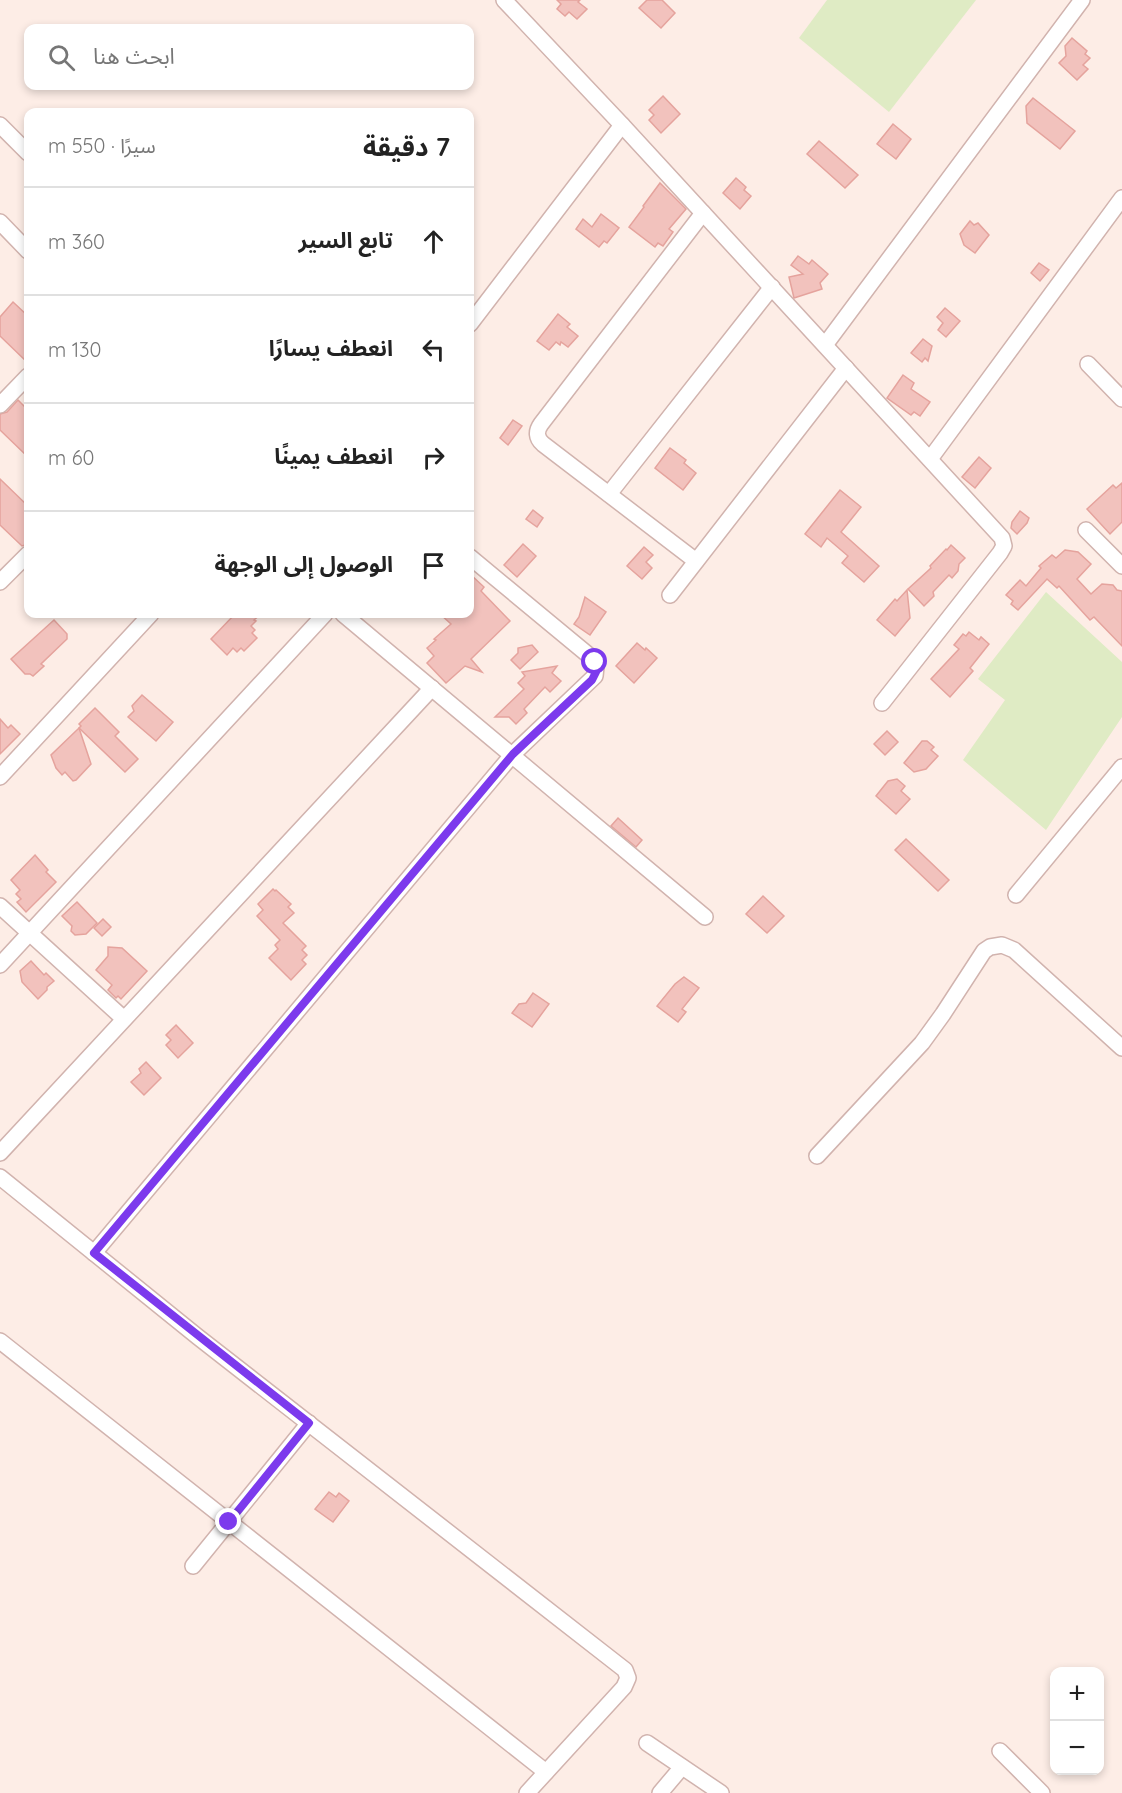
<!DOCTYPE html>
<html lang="ar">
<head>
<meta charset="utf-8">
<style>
	body { margin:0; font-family:Quicksand,"Noto Sans Arabic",sans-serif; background:#f2f2f2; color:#222; direction:rtl }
	.controls { position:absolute; right:18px; bottom:18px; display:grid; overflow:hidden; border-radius:12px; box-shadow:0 3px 9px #0003 }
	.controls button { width:54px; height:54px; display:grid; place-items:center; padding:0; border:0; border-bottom:2px solid #e0e0e0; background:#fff; color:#222; font:30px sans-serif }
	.stop { position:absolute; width:18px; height:18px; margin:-14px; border:4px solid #7c3aed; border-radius:50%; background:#fff }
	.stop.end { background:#7c3aed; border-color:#fff; box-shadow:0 2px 6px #0008 }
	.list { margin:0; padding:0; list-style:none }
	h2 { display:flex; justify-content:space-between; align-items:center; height:78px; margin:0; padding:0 24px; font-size:26px }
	h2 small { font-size:20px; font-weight:400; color:#767676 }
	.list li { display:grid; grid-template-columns:39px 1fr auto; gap:18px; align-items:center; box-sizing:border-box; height:108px; padding:0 24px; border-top:2px solid #e0e0e0 }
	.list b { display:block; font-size:22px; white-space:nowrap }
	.list em { font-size:20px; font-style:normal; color:#767676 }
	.icon { flex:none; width:33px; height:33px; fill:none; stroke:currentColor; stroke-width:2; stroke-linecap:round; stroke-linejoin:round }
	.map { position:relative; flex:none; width:1122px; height:1793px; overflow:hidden; direction:ltr }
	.search { position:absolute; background:#fff; box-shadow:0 3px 9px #0003; left:24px; top:24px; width:450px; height:66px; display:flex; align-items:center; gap:15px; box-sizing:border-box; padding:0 21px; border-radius:12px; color:#767676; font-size:22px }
	.panel { position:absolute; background:#fff; box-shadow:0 3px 9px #0003; left:24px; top:108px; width:450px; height:510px; border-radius:12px; direction:rtl }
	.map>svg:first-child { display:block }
</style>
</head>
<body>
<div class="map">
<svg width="1122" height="1793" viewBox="0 0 1122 1793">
	<rect width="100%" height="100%" fill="#fdede6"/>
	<!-- green -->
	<g fill="#dfebc4">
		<polygon points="827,0 976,0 889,112 799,38"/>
		<polygon points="1046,592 1122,662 1122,717 1046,830 963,760 1005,700 978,679"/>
	</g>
	<!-- building -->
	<g fill="#f2c2bd" stroke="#e5a39d" stroke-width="1.5">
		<polygon points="557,0 580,0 578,2 587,9 577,19 569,12 565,16 557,9 561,4"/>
		<polygon points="647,0 662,0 675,13 661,28 639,8"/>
		<polygon points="1072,38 1087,51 1085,54 1090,58 1083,65 1088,69 1077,80 1059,63 1066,56 1065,46"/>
		<polygon points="663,96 680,114 661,133 649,120 654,115 649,110"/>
		<polygon points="1033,98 1075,131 1060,149 1027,123 1026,106"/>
		<polygon points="893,124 911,139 896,159 877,144"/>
		<polygon points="819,141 858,175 845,188 807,154"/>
		<polygon points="736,178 746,187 744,190 751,196 740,209 723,193"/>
		<polygon points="660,183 686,209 669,229 673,232 663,246 658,243 655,247 629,227 644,207 643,206"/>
		<polygon points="601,214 619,228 607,243 604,241 599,247 576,229 583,219 592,227"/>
		<polygon points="970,221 974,225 978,223 989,235 975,253 964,245 960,234"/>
		<polygon points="798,256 809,264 812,260 828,274 820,283 822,289 794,298 789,277 803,274 791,265"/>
		<polygon points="1039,263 1049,270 1040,281 1031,273"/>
		<polygon points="13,302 28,316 28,363 0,336 0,317"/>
		<polygon points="945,308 960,321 946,337 938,330 943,323 937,317"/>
		<polygon points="558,314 570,324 567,327 578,336 568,347 561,342 560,345 556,342 549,350 537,341"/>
		<polygon points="923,339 932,346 928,361 925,358 922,362 911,353"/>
		<polygon points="903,375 914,383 911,389 930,402 920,416 914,412 911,415 887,398"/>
		<polygon points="18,400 28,410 28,457 0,430 0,414 7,412"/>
		<polygon points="513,420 522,426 508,445 500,438"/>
		<polygon points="670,448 686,460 684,463 696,473 683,490 655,468"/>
		<polygon points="979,457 991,468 975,488 962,477"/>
		<polygon points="0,479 28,506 28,544 22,546 0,525"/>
		<polygon points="1122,483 1122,522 1110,534 1087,509 1113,485 1116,488"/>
		<polygon points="840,490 861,507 841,532 879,566 864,582 842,563 848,556 827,538 821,547 805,534"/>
		<polygon points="533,510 543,518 537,527 526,519"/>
		<polygon points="1020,511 1029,518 1027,523 1017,534 1011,528 1012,522"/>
		<polygon points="523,544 536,556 517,577 504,565"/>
		<polygon points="951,545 965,558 959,564 958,571 952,578 949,575 933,592 934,596 924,606 908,589 931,568 930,566 946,549 947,550"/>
		<polygon points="644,547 653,555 646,562 652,568 642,579 627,566"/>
		<polygon points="1065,550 1078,552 1091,564 1077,579 1091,594 1102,584 1113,585 1117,590 1122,591 1122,646 1094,617 1090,620 1059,586 1057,588 1047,579 1018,610 1011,604 1013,601 1006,595 1020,580 1026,586 1041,568 1039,566 1052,555 1056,558"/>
		<polygon points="470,574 484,587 481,591 510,621 471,659 482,672 465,666 446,683 427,663 434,656 427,648 436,640 434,639 451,624 440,614 470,614"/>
		<polygon points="907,590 910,618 895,636 877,620 895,599 897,601"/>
		<polygon points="585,597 606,612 590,635 574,624 579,617"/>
		<polygon points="235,614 261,614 254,620 256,621 251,626 255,630 252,633 257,638 244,651 241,648 237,652 233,648 227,655 211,639"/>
		<polygon points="54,620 67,634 67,639 41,664 44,666 33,676 30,674 25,674 11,659"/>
		<polygon points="969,632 979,640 981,637 989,644 970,668 973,671 950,697 931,679 959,649 954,645 963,634 966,636"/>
		<polygon points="637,643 645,650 646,648 657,658 634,683 616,666"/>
		<polygon points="532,645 538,652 520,669 511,660 518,653 518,648"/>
		<polygon points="557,666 552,673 561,681 550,692 545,687 524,709 527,713 516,724 509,717 495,717 524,689 518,683 525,676 522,672"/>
		<polygon points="142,695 173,722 156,741 128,717 134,711 132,706"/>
		<polygon points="95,708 119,732 115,736 138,759 125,772 79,728 81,726 79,724"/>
		<polygon points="0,719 8,728 11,725 20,734 0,754"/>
		<polygon points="79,728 91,764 76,780 73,781 65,772 62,775 56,768 51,755"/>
		<polygon points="887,731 898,742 885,755 874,744"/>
		<polygon points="922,741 927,741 934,747 931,750 938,756 926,769 914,772 904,763"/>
		<polygon points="897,779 905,786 901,791 910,799 896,814 876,796 888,781"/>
		<polygon points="618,818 642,840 636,847 611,826"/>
		<polygon points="906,839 949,880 938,891 895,850"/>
		<polygon points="35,855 48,870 46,872 56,882 26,912 17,902 21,899 16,894 20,890 11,880"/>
		<polygon points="273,889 275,891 276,890 291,904 288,907 294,913 283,923 306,946 302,950 307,955 302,960 306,964 291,980 269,958 278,949 275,945 280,940 257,916 263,910 258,904"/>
		<polygon points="763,896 784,916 767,933 746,914"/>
		<polygon points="77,902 97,923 86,934 75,935 71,931 72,926 62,916"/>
		<polygon points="103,919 111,927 102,936 94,928"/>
		<polygon points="108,947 122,948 147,971 121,999 118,996 116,998 108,990 112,985 96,970 108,956"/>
		<polygon points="31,961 44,975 46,973 54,981 47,987 47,990 38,999 22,982 20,971"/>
		<polygon points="684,977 699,988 682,1009 686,1012 678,1022 657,1006 675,984"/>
		<polygon points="533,993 549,1004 532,1027 512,1013 519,1004 526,1003"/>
		<polygon points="176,1025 193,1043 178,1058 166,1045 171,1040 166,1035"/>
		<polygon points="146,1062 161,1078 144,1095 131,1082 141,1073 139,1069"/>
		<polygon points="329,1492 336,1497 339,1493 349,1501 333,1522 315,1509"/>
	</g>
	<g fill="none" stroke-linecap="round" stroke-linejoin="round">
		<defs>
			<g id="minor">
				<polyline points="504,0 622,125 1002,538 1004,546 1000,553 882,703"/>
				<polyline points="0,125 28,153"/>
				<polyline points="0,222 28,251"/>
				<polyline points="470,324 622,125"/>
				<polyline points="825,345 1082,0"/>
				<polyline points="1088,364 1122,399"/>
				<polyline points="0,405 28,376"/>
				<polyline points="930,459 1122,198"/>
				<polyline points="609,494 772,287"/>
				<polyline points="1086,530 1122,566"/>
				<path d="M696,561l-153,-117c-7,-6 -7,-13 -2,-20l162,-211"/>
				<polyline points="0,582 28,554"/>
				<polyline points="670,595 846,368"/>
				<polyline points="343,614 705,917"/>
				<polyline points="0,777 151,614"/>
				<polyline points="1016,895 1122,767"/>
				<polyline points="0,906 124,1019"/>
				<polyline points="0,965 325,614"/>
				<polyline points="0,1153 432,688"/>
				<polyline points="817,1156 922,1043 943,1014 984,951 990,947 1002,945 1014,950 1122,1048"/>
				<polyline points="0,1177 198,1337 625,1670 628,1678 624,1687 527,1793"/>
				<polyline points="94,1253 513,754 595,676 596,667 592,658 470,557"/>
				<polyline points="0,1341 546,1772"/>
				<polyline points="193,1566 309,1423"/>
				<polyline points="647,1743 721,1793"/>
				<polyline points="1000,1751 1042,1793"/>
				<polyline points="660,1793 682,1767"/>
			</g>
		</defs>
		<!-- minor casing -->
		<use href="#minor" stroke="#d1b3ae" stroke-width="18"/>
		<!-- minor -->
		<use href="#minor" stroke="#fff" stroke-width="15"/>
	</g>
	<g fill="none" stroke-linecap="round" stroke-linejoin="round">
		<!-- route -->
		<polyline stroke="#7c3aed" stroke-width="8" points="229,1522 309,1423 94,1253 513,754 592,680 596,672 595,662"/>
	</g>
</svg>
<div class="controls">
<button>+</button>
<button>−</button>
</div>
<div class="stop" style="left:595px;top:662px"></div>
<div class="stop end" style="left:229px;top:1522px"></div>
<div class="search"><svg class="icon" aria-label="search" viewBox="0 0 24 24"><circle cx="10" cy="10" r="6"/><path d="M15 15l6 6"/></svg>ابحث هنا</div>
<section class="panel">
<h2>7 دقيقة<small>سيرًا · 550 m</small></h2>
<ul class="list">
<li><svg class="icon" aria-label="ahead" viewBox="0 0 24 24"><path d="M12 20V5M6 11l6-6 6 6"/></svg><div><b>تابع السير</b></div><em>360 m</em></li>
<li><svg class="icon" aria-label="left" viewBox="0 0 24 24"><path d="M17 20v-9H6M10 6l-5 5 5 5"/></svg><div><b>انعطف يسارًا</b></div><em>130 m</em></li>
<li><svg class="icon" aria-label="right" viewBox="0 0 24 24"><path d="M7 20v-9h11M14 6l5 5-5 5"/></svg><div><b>انعطف يمينًا</b></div><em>60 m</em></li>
<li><svg class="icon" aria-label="arrive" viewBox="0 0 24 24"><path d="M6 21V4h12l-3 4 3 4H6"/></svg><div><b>الوصول إلى الوجهة</b></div></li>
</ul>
</section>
</div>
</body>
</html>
